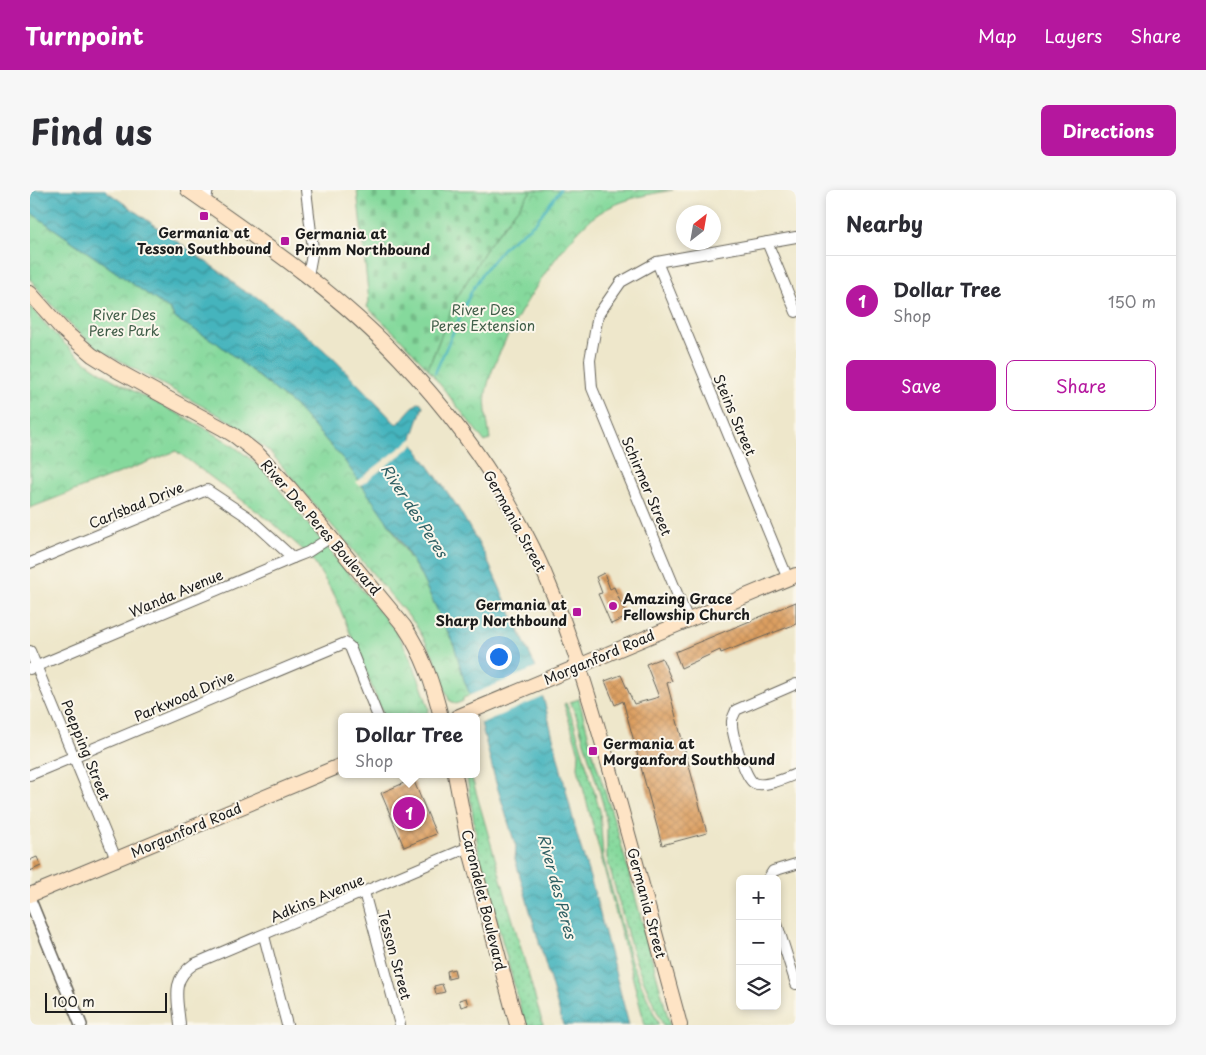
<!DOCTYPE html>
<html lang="en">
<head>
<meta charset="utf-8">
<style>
	body { margin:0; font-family:"Playpen Sans",sans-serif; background:#f7f7f7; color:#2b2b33 }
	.controls { position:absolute; right:15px; bottom:15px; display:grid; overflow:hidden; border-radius:8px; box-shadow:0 2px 8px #0003 }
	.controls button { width:45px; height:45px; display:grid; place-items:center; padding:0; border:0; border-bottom:1px solid #e1e1e2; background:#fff; color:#2b2b33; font:25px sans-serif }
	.compass { position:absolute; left:646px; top:15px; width:45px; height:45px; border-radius:50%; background:#fff; box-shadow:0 2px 8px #0003; rotate:31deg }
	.scale { position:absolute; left:15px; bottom:12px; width:122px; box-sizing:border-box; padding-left:5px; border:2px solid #1c1c1c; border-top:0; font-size:14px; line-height:18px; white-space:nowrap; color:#1c1c1c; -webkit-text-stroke:4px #fbf7ec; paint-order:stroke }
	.you { position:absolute; left:468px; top:466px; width:18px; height:18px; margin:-12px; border:4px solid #fff; border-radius:50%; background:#1a73e8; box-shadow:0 0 0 8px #1a73e833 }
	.badge { display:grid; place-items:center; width:32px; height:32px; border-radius:50%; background:#b5179e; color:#fff; font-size:16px; font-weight:700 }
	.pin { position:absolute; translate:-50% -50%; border:2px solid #fff; box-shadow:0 1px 5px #0006 }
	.popup { position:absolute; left:308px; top:523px; width:142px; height:65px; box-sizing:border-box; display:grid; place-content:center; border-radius:8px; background:#fff; filter:drop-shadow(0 1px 4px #0005); font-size:16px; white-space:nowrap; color:#7c7c81 }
	.popup b { font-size:19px; color:#2b2b33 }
	.popup::after { content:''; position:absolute; left:50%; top:100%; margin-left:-10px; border:10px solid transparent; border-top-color:#fff }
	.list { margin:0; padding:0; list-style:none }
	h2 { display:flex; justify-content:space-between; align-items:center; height:65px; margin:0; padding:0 20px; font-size:21px }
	h2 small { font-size:16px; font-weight:400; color:#7c7c81 }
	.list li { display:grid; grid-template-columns:32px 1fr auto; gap:15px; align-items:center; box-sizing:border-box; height:90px; padding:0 20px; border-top:1px solid #e1e1e2 }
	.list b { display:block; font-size:19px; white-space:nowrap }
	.list p { margin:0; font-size:16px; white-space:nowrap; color:#7c7c81 }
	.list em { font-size:16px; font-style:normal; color:#7c7c81 }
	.actions { display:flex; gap:10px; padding:15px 20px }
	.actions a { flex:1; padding:11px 0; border:1px solid #b5179e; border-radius:8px; text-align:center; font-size:18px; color:#b5179e }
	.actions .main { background:#b5179e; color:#fff }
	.icon { flex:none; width:28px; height:28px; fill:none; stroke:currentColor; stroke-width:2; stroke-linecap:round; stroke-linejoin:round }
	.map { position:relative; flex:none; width:766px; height:835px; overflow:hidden; border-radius:8px }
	header { display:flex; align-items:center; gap:30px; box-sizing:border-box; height:70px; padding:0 25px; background:#b5179e; color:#fff }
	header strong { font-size:24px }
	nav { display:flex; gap:28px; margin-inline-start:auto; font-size:18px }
	.intro { display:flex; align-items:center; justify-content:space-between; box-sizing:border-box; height:120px; padding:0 30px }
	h1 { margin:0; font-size:35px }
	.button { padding:12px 22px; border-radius:8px; background:#b5179e; color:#fff; font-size:18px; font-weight:700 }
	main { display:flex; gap:30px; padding:0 30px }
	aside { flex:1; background:#fff; border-radius:8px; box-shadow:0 2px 8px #0003 }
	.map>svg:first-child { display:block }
</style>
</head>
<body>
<header>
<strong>Turnpoint</strong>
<nav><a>Map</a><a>Layers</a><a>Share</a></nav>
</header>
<div class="intro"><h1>Find us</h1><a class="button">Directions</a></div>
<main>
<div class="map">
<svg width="766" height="835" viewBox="0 0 766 835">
	<defs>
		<pattern id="grass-dots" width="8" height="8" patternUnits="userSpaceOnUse" patternTransform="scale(1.25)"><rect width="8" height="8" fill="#85d99c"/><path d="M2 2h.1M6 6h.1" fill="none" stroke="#72ba86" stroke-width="1.8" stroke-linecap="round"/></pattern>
		<pattern id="cemetery-stones" width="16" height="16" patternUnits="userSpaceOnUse" patternTransform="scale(1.25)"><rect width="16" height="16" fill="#85d99c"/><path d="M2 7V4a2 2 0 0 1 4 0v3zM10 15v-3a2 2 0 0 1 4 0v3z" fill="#72ba86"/></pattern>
		<pattern id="park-crowns" width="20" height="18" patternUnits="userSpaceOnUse" patternTransform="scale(1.25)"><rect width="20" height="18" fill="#85d99c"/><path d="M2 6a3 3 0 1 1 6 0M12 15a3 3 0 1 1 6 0" fill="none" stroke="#72ba86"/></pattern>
		<pattern id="water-waves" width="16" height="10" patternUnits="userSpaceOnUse" patternTransform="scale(1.25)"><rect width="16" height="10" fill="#45b4bd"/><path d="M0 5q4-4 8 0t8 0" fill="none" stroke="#399299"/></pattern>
		<pattern id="building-cross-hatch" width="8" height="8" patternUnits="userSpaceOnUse" patternTransform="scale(1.25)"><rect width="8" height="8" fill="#dc9f61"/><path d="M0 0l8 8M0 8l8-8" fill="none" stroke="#bc8854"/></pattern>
	</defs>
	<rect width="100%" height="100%" fill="#fbf7ec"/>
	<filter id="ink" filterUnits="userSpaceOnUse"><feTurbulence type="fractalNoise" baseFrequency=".02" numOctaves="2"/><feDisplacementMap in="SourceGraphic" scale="10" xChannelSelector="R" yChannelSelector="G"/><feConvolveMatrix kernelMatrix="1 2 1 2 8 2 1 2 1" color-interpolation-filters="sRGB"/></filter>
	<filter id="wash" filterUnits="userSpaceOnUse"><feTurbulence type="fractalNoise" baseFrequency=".0096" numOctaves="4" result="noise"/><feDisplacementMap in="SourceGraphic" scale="20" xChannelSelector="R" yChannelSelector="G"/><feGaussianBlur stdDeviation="1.12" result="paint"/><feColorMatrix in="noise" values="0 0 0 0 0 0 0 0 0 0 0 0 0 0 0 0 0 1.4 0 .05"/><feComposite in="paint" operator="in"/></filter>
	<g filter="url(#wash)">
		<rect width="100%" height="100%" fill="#eee7cb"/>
		<!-- grass -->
		<g fill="url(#grass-dots)" stroke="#507a5c">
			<polygon points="549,509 564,567 587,639 640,835 633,835 609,780 601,757 577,668 577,636 573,614 546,525 540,512"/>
			<polygon points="536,513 544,533 570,621 573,667 601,771 629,835 615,835 550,586 548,578 549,563 534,514"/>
			<polygon points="437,588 442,588 513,835 495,835 450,669"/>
		</g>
		<!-- cemetery -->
		<polygon fill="url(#cemetery-stones)" stroke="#507a5c" points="327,0 502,0 458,56 424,113 398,179 369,147 337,117 339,111"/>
		<!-- park -->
		<g fill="url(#park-crowns)" stroke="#507a5c">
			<path d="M502,0h141c-28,5 -54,9 -78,26 -37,27 -102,132 -109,177 -2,14 2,31 4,46l-5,3 -57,-73 26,-66 34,-57z"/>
			<path d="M0,22l140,98 3,6 44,27 77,62 50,55 40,56 36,58 34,71 17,50 -8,3v3l-7,3 -7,-4 -15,-43 -18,-32 -145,-172 -38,-30 -131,-72c-28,-20 -50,-45 -72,-72z"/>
			<path d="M0,116c18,22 37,42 60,59 56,39 125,58 175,107l130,158c16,25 25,51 34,79l-3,8h-42l-49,-121 -25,-40 -36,-32 -98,-73 -146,57z"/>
		</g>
		<!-- water -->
		<path fill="url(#water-waves)" stroke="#30686c" d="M0,0h75l125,89c5,7 16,15 24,16l54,41 28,25 59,62 3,1c8,-8 11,-16 22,-22l3,4 -11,32 2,7 43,61 27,47 52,115 41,167 17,56 35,134h-66l-48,-166 1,-12 -20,-64 -15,-60 -17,-43 -10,-35 -34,-71 -19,-33 -57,-81 -50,-55 -77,-62 -41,-24 -6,-9 -140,-98z"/>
		<!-- pier -->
		<g fill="#eee7cb">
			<polygon points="384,247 386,253 330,296 326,292"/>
			<polygon points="508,477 516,506 449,534 438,506"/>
		</g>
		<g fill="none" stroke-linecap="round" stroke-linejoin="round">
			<!-- stream -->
			<polyline stroke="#45b4bd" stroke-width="2.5" points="405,183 441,102 454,81 476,55 505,33 530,0"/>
		</g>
		<g id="blocks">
			<!-- building -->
			<g fill="url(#building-cross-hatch)">
				<polygon points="574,383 580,399 584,397 597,427 581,434 568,404 572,403 566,387"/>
				<polygon points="766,412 766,434 691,463 690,460 651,478 645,462"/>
				<polygon points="632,468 642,491 637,493 677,643 632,655 593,511 585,515 575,491 591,485 604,514 629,507 616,474"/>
				<polygon points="383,589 406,644 374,657 351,603"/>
				<polygon points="7,667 11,676 0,681 0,670"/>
				<polygon points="424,779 426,787 418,789 417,781"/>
				<polygon points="412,794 415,802 406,804 404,796"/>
				<polygon points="436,808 438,815 431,817 429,810"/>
			</g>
		</g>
	</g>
	<g filter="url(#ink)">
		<use href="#blocks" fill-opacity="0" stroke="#666359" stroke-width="1"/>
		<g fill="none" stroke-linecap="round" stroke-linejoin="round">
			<defs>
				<g id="minor">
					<polyline points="276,0 283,59 278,86"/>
					<polyline points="175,12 178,0"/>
					<polyline points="737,52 766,122"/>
					<polyline points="627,72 758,389"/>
					<polyline points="0,373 177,300 218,327 263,368"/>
					<polyline points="658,430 562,198 560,170 568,125 591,92 627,72 766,47"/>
					<polyline points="0,461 86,669"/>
					<polyline points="0,479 263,368 278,362 301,347"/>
					<path d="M766,494l-60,26c-1,4 -4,7 -4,11 -1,11 13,58 22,62 10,5 32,-5 42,-9"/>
					<polyline points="0,585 315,453 320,457 348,527"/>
					<polyline points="738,689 743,681 766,674"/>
					<polyline points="334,702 370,835"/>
					<polyline points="747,734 766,794"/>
					<polyline points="234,746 257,835"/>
					<path d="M150,835c-2,-26 -10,-45 14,-61l275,-117"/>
				</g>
				<polyline id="tertiary" points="0,710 51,835"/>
				<g id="secondary">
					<path d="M158,0c74,52 150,103 212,169 53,56 99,120 133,189 33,69 54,142 75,214 25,88 48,175 72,263"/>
					<path d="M0,103l32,36 30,26 24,15 106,58 13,8 23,18 31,33 115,139c19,28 29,58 37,91"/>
					<polyline points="427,527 766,385"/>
					<polyline points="425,584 439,657 487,835"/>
					<polyline points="0,705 312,575"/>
				</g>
			</defs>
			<!-- minor casing -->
			<use href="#minor" stroke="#666359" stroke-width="12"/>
			<!-- tertiary casing -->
			<use href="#tertiary" stroke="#666359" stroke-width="14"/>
			<!-- secondary casing -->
			<use href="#secondary" stroke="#666359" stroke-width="16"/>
			<!-- minor -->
			<use href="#minor" stroke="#fff" stroke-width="10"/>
			<!-- tertiary -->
			<use href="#tertiary" stroke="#fff" stroke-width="11"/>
			<!-- secondary -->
			<use href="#secondary" stroke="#fee4c5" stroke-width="14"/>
		</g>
	</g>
	<!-- markers -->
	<g fill="#b5179e" stroke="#fbf7ec" stroke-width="2">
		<rect x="169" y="21" width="10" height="10" rx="2.5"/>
		<rect x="250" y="46" width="10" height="10" rx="2.5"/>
		<circle cx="583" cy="416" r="5"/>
		<rect x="542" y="417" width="10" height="10" rx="2.5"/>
		<rect x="558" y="556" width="10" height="10" rx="2.5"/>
	</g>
	<g text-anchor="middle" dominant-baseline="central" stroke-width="4" stroke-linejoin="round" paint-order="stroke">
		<!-- poi labels -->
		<g font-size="14" font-weight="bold" fill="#1c1c1c" stroke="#fbf7ec" text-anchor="start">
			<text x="174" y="42" text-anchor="middle">Germania at<tspan x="174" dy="16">Tesson Southbound</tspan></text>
			<text x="265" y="43">Germania at<tspan x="265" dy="16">Primm Northbound</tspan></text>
			<text x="593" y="408">Amazing Grace<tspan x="593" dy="16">Fellowship Church</tspan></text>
			<text x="537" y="414" text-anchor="end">Germania at<tspan x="537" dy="16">Sharp Northbound</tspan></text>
			<text x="573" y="553">Germania at<tspan x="573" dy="16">Morganford Southbound</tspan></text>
		</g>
		<!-- park labels -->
		<g font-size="14" fill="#415e49" stroke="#fbf7ec">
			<text x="453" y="119">River Des<tspan x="453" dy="16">Peres Extension</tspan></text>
			<text x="94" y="124">River Des<tspan x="94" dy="16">Peres Park</tspan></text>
		</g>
		<!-- street labels -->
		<g font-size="14" fill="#1c1c1c" stroke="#fbf7ec">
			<text transform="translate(705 225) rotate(67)">Steins Street</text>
			<text transform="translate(617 296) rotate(67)">Schirmer Street</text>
			<text transform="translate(106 315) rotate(-22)">Carlsbad Drive</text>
			<text transform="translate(485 331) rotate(61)">Germania Street</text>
			<text transform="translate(291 337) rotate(49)">River Des Peres Boulevard</text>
			<text transform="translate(146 403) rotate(-23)">Wanda Avenue</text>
			<text transform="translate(569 467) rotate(-23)">Morganford Road</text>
			<text transform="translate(154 506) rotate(-23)">Parkwood Drive</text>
			<text transform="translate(56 560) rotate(68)">Poepping Street</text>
			<text transform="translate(156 640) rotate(-23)">Morganford Road</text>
			<text transform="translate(287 708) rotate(-23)">Adkins Avenue</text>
			<text transform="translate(454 710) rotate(76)">Carondelet Boulevard</text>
			<text transform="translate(617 713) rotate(75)">Germania Street</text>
			<text transform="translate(365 765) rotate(75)">Tesson Street</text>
		</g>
		<!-- water labels -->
		<g font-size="15" font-style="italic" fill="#2e6064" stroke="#fbf7ec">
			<text transform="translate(385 320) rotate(57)">River des Peres</text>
			<text transform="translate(528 696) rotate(75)">River des Peres</text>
		</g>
	</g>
</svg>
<div class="controls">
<button>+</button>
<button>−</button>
<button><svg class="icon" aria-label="layers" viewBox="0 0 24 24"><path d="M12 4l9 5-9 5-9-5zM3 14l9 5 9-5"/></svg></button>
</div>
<svg class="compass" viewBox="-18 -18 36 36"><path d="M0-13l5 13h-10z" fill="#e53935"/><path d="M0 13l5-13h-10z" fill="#7c7c81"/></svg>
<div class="scale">100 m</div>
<div class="you"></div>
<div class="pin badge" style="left:379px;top:623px">1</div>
<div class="popup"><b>Dollar Tree</b>Shop</div>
</div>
<aside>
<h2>Nearby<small></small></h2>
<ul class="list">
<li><span class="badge">1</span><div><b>Dollar Tree</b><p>Shop</p></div><em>150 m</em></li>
</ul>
<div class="actions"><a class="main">Save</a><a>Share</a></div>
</aside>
</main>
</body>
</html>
